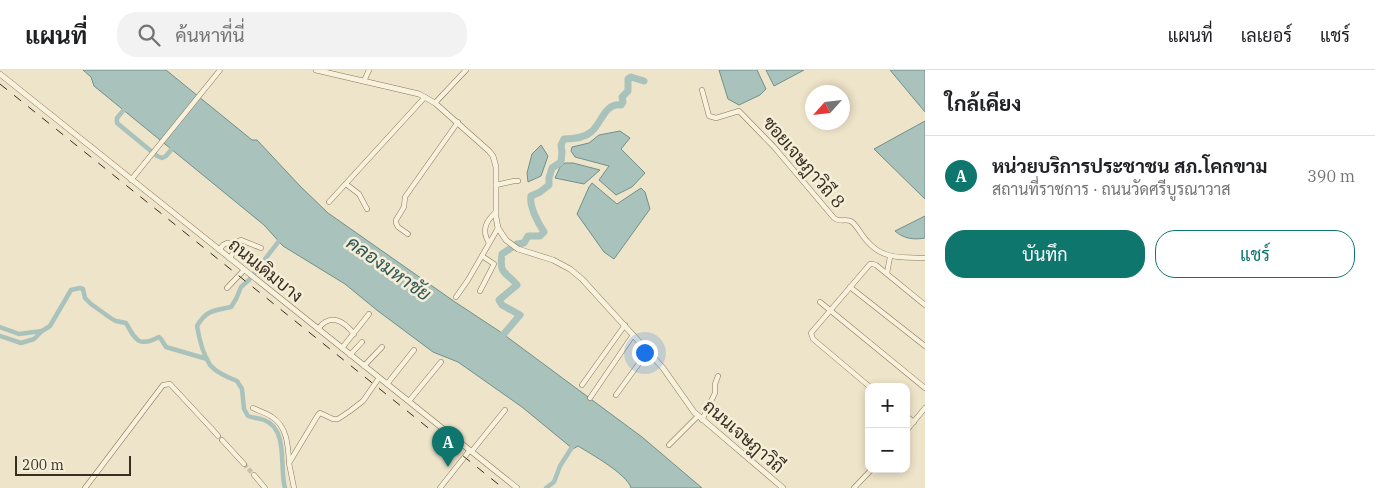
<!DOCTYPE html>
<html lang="th">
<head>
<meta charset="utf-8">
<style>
	body { margin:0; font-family:"IBM Plex Serif",Sarabun,serif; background:#f2f2f2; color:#202124 }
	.controls { position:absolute; right:15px; bottom:15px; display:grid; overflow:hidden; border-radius:10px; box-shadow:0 2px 8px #0003 }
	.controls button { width:45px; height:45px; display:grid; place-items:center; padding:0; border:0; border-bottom:1px solid #e0e0e0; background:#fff; color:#202124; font:25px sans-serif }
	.compass { position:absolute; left:805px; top:15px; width:45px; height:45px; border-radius:50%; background:#fff; box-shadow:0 2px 8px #0003; rotate:243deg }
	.scale { position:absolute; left:15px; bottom:12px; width:116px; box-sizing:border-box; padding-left:5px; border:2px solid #3a2e21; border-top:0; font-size:14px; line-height:18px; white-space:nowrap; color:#3a2e21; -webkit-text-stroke:4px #f5eed8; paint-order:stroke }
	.you { position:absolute; left:644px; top:282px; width:18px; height:18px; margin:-12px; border:4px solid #fff; border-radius:50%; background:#1a73e8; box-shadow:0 0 0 8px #1a73e833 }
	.badge { display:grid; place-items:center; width:32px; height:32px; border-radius:50%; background:#0f766e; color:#fff; font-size:16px; font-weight:700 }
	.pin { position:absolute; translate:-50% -41px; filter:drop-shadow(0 1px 2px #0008) }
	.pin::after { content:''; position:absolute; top:26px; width:18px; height:15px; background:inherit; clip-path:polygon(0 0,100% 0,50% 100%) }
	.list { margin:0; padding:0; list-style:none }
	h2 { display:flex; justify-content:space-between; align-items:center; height:65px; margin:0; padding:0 20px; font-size:21px }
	h2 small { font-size:16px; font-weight:400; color:#757577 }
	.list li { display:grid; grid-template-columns:32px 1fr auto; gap:15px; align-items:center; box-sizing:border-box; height:80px; padding:0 20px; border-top:1px solid #e0e0e0 }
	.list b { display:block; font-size:19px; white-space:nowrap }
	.list p { margin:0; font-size:16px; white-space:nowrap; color:#757577 }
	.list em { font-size:16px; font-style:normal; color:#757577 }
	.actions { display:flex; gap:10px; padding:15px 20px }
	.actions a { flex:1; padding:11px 0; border:1px solid #0f766e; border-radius:20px; text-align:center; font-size:18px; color:#0f766e }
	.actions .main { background:#0f766e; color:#fff }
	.icon { flex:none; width:28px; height:28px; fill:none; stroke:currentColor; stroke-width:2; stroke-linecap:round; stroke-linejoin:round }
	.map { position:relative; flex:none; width:925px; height:418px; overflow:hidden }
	header { display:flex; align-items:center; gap:30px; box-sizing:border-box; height:70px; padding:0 25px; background:#fff; border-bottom:1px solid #e0e0e0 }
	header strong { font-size:24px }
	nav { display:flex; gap:28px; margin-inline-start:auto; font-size:18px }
	.search { width:350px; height:45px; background:#f2f2f2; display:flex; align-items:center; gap:12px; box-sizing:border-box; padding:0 18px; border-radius:20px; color:#757577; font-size:19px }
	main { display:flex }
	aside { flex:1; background:#fff }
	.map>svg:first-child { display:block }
</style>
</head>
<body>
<header>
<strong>แผนที่</strong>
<div class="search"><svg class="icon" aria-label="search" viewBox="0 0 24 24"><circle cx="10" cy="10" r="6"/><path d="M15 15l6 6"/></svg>ค้นหาที่นี่</div>
<nav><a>แผนที่</a><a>เลเยอร์</a><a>แชร์</a></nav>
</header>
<main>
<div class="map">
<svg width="925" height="418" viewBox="0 0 925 418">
	<rect width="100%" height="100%" fill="#eee4c9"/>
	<!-- water -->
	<g fill="#a9c2bc" stroke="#70908a">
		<path d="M83,0h83l86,70h5l43,46 28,27 127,89 44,29 143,106 60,51h-71c-4,-14 -40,-34 -53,-42l-5,3 -51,-42 -64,-45 -25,-10 -55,-41 -33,-27 -62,-38 -19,-21 -170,-139 -3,-9z"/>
		<polygon points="719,0 757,0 766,19 760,25 739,35 728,29"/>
		<polygon points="766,0 804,0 774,16"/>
		<polygon points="890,0 925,0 925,42"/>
		<polygon points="925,51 925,129 874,79"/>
		<polygon points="620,61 630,68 621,79 645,103 632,117 616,125 599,110 609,96 575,87 571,81 572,77 589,73 599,65"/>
		<polygon points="541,75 548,86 541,106 528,112 527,103 532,84"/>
		<polygon points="565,93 573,93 600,100 584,114 555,108 560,97"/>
		<polygon points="592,113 617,134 641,118 645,122 650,139 614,189 604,182 577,144 589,117"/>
		<path d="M925,146v22c-11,2 -21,1 -30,-7z"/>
	</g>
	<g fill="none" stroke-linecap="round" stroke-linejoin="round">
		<!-- canal -->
		<g stroke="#a9c2bc" stroke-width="4.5">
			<polyline points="127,36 117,48 117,53 157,86 162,88 166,86 175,75"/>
			<path d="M282,167l-33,43 -8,7 -5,12 -5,8c-16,4 -24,2 -34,19 2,12 6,28 13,39 6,7 19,13 27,16l5,8 2,20 4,7c5,2 11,2 16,4 25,9 15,48 21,68"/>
			<polyline points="0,257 19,264 42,261"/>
			<path d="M0,266l21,7 13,-4 8,-8 8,-5 21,-36 9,-2 3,1 2,9 6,6 21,15 4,2 10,2c9,16 12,25 33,14l2,2 5,8 41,12"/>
			<polyline points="546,418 554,412 560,396 574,374"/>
		</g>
		<!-- river -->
		<path stroke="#a9c2bc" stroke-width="7" d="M498,271l22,-26 -18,-10 -3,-5 18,-15c-11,-14 -18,-9 -15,-31l15,-10 7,-1 4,-7h12l4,-4c-6,-9 -15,-26 -13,-36l9,-4 9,-7v-7l3,-10 9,-6 1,-10 -1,-7 3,-6c9,0 20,-1 27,-7 11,-9 13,-29 30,-27l2,-3 -1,-5 6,-6v-12l3,-2 13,4"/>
		<!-- minor-tunnel -->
		<polyline stroke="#cac0a7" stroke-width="4.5" stroke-dasharray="4.5 2" stroke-linecap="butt" points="244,394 254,405"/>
		<defs>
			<g id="minor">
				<polyline points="364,11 369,0"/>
				<path d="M702,20l7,26 7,2 23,-7 35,36 60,71c6,5 13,0 18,4 6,5 10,14 15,19 16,19 35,16 58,17"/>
				<polyline points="435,33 466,0"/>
				<polyline points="131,110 220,0"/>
				<polyline points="346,114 359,124 367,139"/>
				<polyline points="496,115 514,111 518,111"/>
				<polyline points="329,132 425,27"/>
				<polyline points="408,164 398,157 396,153 396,150 404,137 405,127 458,52"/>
				<path d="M489,173c-8,-13 -3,-22 7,-31"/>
				<polyline points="231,174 241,170 261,178"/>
				<path d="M219,180l4,-5 4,-2 4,1c4,6 3,10 -2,14"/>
				<polyline points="887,203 890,187"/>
				<polyline points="850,217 925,276"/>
				<polyline points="227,218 244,200"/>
				<polyline points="480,221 494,194 482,186"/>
				<polyline points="456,227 468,210 498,158"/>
				<polyline points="820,232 925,318"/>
				<path d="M318,259c12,-16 25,-9 36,5"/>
				<polyline points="342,278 369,244"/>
				<polyline points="350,285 362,272"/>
				<polyline points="364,296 382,277"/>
				<polyline points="387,314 414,280"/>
				<polyline points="582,315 625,255"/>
				<polyline points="870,317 813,269 811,263 870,194 873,194 876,195 925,235"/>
				<polyline points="616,325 648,281"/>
				<polyline points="590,328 633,265"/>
				<polyline points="409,331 441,292"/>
				<path d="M253,338c6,3 13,5 19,9 15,9 16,29 17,44"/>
				<polyline points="906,346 914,352"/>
				<polyline points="702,350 715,323 715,314 718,306"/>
				<polyline points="212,359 218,366"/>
				<polyline points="906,361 925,338"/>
				<polyline points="222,370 244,394"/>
				<polyline points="669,375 698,346"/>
				<polyline points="472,381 505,340"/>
				<polyline points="254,405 265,418"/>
				<polyline points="85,418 163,315 170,314 211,358"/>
				<polyline points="294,418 289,393 318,345 320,343 333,349 338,349 350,341 363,331 379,308"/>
				<polyline points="440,418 470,380"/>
				<polyline points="854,418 872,399"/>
			</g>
			<g id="tertiary">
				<polyline points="316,0 419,24 435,33 489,81 493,86 496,97 496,147 498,158 506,170 518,179 553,190 570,199 582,209 663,298 694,342 783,418"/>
				<polyline points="0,4 517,418"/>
			</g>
		</defs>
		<!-- minor casing -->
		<use href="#minor" stroke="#89775e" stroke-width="5.5"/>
		<!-- tertiary casing -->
		<use href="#tertiary" stroke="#89775e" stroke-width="6"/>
		<!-- minor -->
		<use href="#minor" stroke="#f8f1dc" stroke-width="4.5"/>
		<!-- tertiary -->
		<use href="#tertiary" stroke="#f8f1dc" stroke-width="5"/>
		<!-- rail -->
		<polyline stroke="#3a2e21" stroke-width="1" stroke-dasharray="9 9" stroke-linecap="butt" points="0,14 503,418"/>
	</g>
	<g text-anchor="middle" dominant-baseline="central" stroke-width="5" stroke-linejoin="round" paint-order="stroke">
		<!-- street labels -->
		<g font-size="18" fill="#3a2e21" stroke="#f5eed8">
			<text transform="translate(804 92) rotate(49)">ซอยเจษฎาวิถี 8</text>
			<text transform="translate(266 200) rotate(39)">ถนนเดิมบาง</text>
			<text transform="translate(744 366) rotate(41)">ถนนเจษฎาวิถี</text>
		</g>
		<!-- water labels -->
		<g font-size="19" font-style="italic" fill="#315959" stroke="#f5eed8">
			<text transform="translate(389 198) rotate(35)">คลองมหาชัย</text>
		</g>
	</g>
</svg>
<div class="controls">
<button>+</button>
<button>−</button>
</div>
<svg class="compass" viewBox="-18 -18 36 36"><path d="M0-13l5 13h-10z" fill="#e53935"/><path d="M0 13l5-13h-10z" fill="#757577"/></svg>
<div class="scale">200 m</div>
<div class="you"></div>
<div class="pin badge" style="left:448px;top:397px">A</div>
</div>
<aside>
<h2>ใกล้เคียง<small></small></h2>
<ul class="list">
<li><span class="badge">A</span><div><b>หน่วยบริการประชาชน สภ.โคกขาม</b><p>สถานที่ราชการ · ถนนวัดศรีบูรณาวาส</p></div><em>390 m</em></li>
</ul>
<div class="actions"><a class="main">บันทึก</a><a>แชร์</a></div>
</aside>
</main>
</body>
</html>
